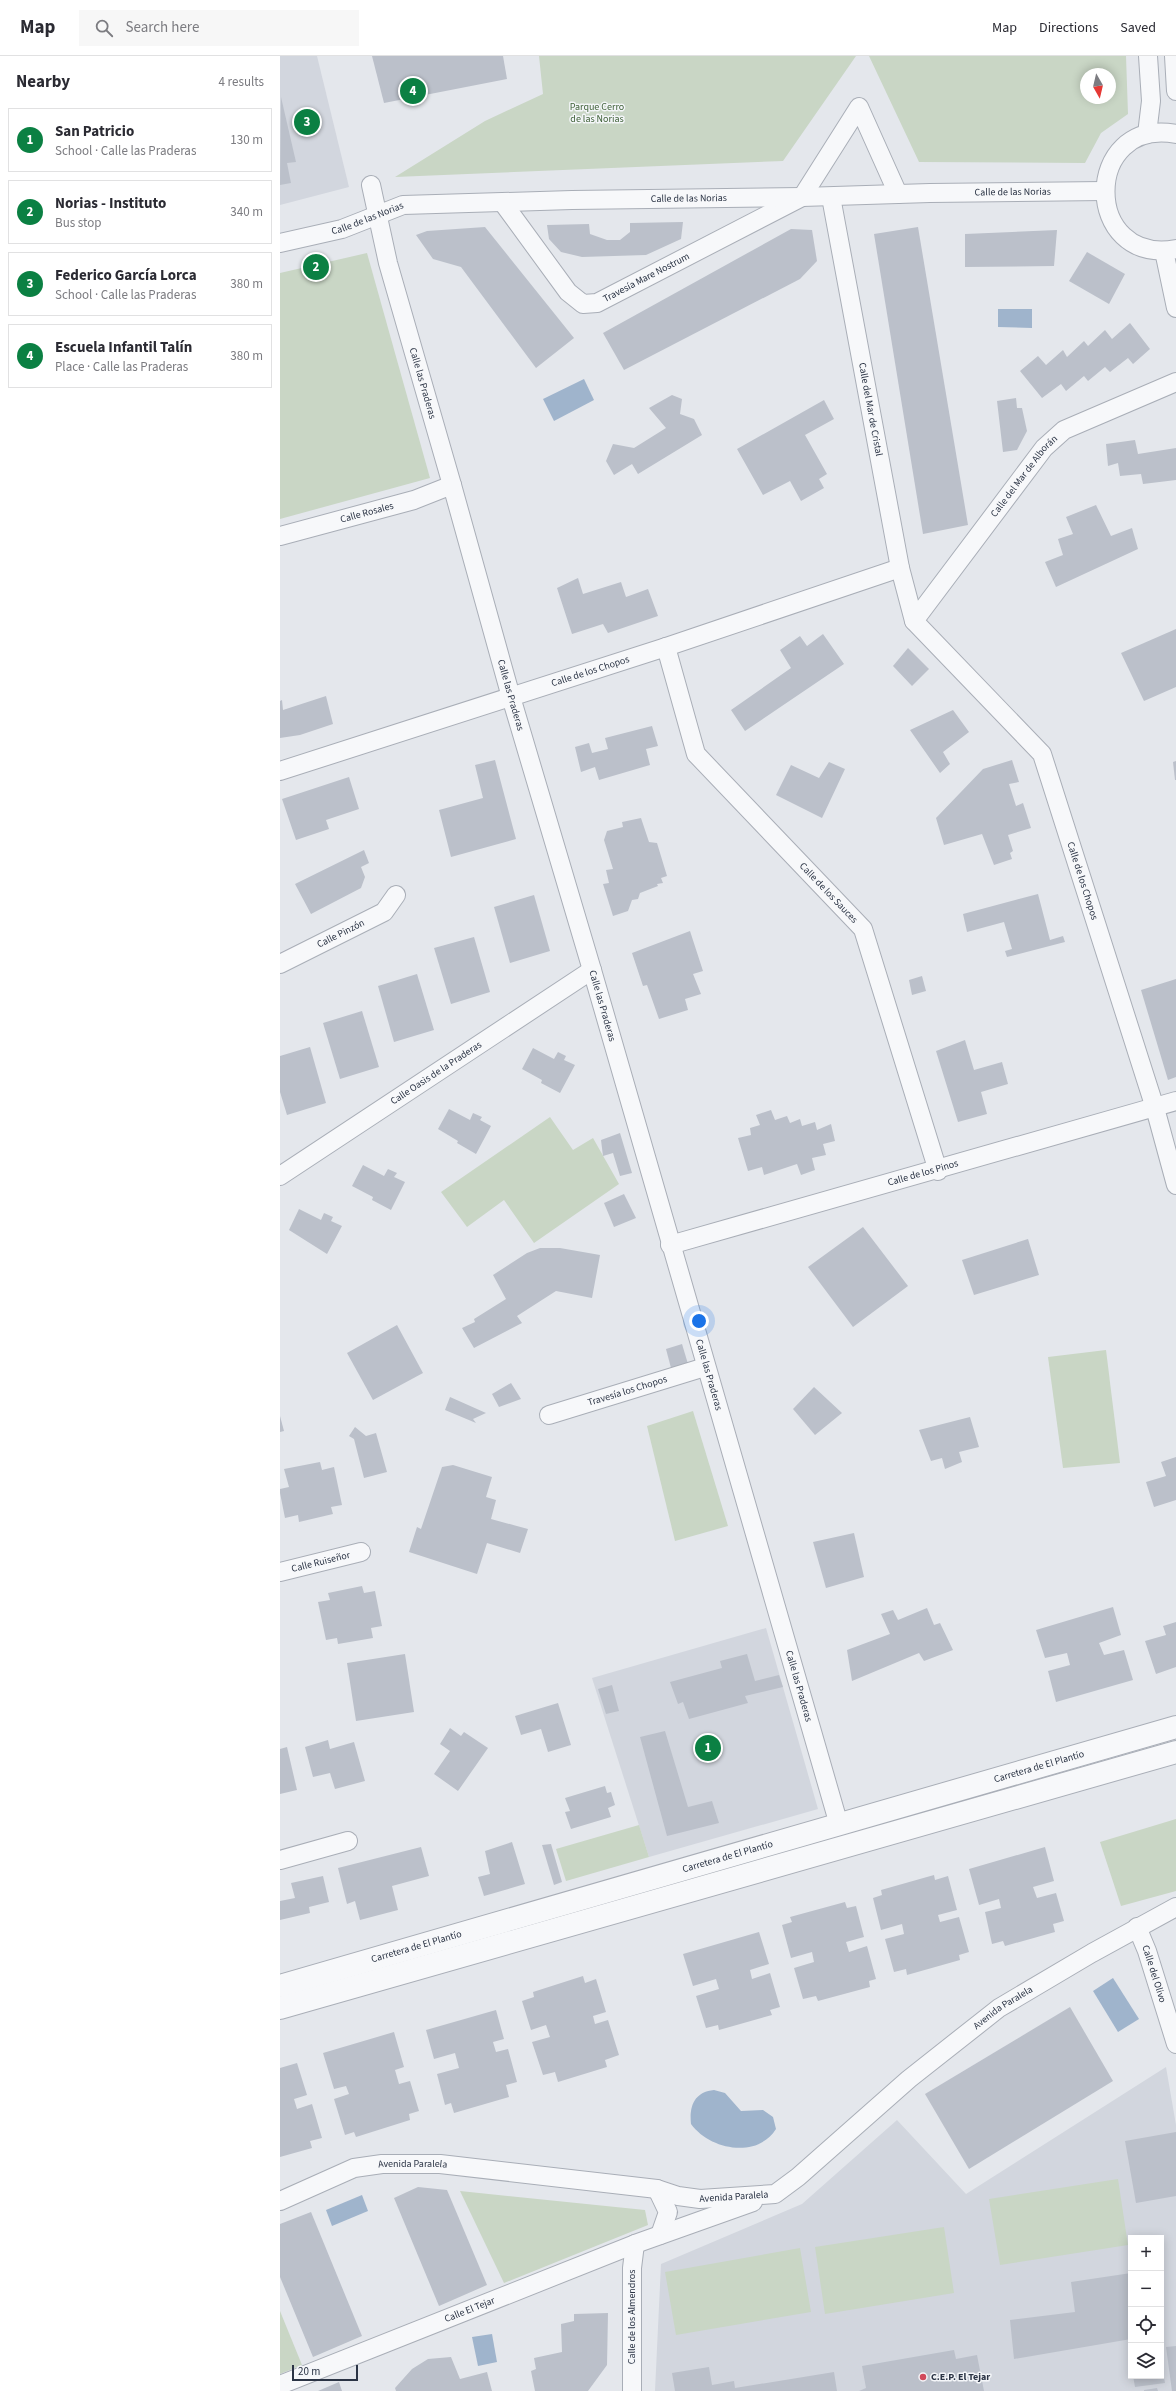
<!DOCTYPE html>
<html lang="en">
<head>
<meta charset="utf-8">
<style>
	body { margin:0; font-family:"Source Sans 3",sans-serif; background:#f7f7f7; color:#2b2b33 }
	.controls { position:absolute; right:12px; bottom:12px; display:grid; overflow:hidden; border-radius:0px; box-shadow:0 2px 10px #0003 }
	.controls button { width:36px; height:36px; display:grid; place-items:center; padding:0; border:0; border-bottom:1px solid #e1e1e2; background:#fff; color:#2b2b33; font:20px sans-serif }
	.compass { position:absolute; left:800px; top:12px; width:36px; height:36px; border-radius:50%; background:#fff; box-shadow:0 2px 10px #0003; rotate:172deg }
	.scale { position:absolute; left:12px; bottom:10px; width:66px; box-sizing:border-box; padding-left:4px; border:2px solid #2b3445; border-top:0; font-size:11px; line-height:14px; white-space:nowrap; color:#2b3445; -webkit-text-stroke:3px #f4f6f9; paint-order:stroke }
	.you { position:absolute; left:419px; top:1265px; width:14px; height:14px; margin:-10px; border:3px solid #fff; border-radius:50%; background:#1a73e8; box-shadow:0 0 0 6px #1a73e833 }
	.badge { display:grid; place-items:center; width:26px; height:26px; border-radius:50%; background:#0b8043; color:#fff; font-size:13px; font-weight:700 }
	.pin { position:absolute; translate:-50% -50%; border:2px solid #fff; box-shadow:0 1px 4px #0006 }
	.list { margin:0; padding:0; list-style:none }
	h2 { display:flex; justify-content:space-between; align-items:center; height:52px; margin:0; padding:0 16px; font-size:17px }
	h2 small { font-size:13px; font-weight:400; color:#7c7c81 }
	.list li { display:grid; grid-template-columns:26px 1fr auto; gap:12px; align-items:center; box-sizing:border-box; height:64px; margin:0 8px 8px; padding:0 8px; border:1px solid #e1e1e2; border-radius:0px }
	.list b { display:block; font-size:15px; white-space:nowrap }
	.list p { margin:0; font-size:13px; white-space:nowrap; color:#7c7c81 }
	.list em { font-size:13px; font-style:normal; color:#7c7c81 }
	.icon { flex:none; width:22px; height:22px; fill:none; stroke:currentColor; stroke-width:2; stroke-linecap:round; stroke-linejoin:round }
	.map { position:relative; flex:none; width:896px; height:2335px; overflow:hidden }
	header { display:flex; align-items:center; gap:24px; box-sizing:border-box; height:56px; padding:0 20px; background:#fff; border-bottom:1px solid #e1e1e2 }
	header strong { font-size:19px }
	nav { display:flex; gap:22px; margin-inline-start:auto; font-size:14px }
	.search { width:280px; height:36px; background:#f7f7f7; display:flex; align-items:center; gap:10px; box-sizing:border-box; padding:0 14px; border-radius:0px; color:#7c7c81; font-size:15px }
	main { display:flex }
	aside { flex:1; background:#fff }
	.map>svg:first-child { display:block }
</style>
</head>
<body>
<header>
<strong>Map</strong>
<div class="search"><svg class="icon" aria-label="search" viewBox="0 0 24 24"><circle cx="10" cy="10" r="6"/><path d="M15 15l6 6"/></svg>Search here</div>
<nav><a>Map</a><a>Directions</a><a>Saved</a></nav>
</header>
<main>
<aside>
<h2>Nearby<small>4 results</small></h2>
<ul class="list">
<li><span class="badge">1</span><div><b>San Patricio</b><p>School · Calle las Praderas</p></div><em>130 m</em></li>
<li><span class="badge">2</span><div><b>Norias - Instituto</b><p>Bus stop</p></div><em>340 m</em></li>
<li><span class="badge">3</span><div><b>Federico García Lorca</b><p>School · Calle las Praderas</p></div><em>380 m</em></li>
<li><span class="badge">4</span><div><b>Escuela Infantil Talín</b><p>Place · Calle las Praderas</p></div><em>380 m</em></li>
</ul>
</aside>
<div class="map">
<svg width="896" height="2335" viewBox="0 0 896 2335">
	<rect width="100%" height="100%" fill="#e4e7ec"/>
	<!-- built -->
	<g fill="#d2d6de" fill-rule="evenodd">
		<polygon points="0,0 37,0 69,131 0,149"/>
		<polygon points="486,1572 538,1753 369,1801 312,1622"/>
		<path d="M886,2011l10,58v266h-521l6,-127 141,-60 95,-84 69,74zM851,2182h30v138h-30z"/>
	</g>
	<!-- green -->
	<g fill="#c9d6c5" fill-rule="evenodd">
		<polygon points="259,0 576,0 503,105 115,121 205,65 263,38"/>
		<path d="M589,0h257l2,58 -27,19 -16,30 -166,-1zM806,18h24v24h-24z"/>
		<polygon points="87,197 150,422 0,463 0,217"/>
		<polygon points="270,1061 293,1094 313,1082 339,1128 254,1187 224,1144 187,1171 161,1136"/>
		<polygon points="826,1294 840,1407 783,1412 768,1301"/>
		<polygon points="413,1355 448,1470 395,1485 367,1370"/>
		<polygon points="896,1763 896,1835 841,1850 820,1786"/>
		<polygon points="359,1769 369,1801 286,1825 276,1793"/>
		<polygon points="838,2123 848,2189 720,2209 709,2143"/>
		<polygon points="180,2135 365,2154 368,2169 224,2227"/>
		<polygon points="664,2171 674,2237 545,2258 535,2191"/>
		<polygon points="520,2192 531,2256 396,2279 385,2216"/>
		<polygon points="0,2255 22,2309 0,2318"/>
	</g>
	<!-- water -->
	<g fill="#9fb4cc">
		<polygon points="718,253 752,253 752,272 718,271"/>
		<polygon points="304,323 314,344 274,365 263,343"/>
		<polygon points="833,1922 859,1963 838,1976 813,1935"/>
		<path d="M434,2034l11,3 16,18 22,-1 10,7 3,12c-19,30 -66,21 -85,-5 -2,-19 4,-32 23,-34z"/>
		<polygon points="82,2139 88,2155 52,2170 46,2154"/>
		<polygon points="212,2278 217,2306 198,2310 192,2281"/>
	</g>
	<!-- building -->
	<g fill="#bbc0ca">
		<polygon points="92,0 223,0 227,23 104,47"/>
		<polygon points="1,41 16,106 7,107 11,127 0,129"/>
		<polygon points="403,166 401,183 366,199 302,201 281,196 269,183 267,169 309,168 310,178 327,184 340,184 350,176 350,167"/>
		<polygon points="205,171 294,282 256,312 181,211 153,203 136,179 147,175"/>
		<polygon points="638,171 688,469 643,478 594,178"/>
		<polygon points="511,173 532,174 537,205 520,223 344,314 323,277"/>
		<polygon points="777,174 774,210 685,211 685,178"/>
		<polygon points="807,196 845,218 829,248 789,225"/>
		<polygon points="850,267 870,293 853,308 848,302 830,316 825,311 808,325 804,320 786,335 781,328 762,342 740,315 758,300 766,309 783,294 787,301 804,285 808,290 825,274 832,283"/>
		<polygon points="392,339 402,343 400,358 414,363 422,379 358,418 352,408 334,419 326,405 333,388 354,392 386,372 369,352"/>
		<polygon points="736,342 737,352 742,352 747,375 737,394 723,396 717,345"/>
		<polygon points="544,344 554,363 525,379 547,418 539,423 544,432 521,445 510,425 483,439 457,393"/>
		<polygon points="855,384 858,398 896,392 896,424 863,428 861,418 840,420 838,407 828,410 826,388"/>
		<polygon points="816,449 831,480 852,472 858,493 776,531 765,506 783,499 778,483 793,478 786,461"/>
		<polygon points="298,522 303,538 341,526 346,541 368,533 378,560 328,577 323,568 292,578 277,532"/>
		<polygon points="896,573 896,631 864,645 841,597"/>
		<polygon points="543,578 564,608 465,675 451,654 511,612 500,594 520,580 527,590"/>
		<polygon points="628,592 649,613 632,630 613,610"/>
		<polygon points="46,640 53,668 20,679 0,682 0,645 2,644 3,654"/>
		<polygon points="673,654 689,676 663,696 670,708 660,717 630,674"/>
		<polygon points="372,670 378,690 366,693 370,709 319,724 315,711 301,716 295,691 309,687 312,697 328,693 325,682"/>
		<polygon points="215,704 236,783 171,801 159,754 203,742 195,709"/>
		<polygon points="732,704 739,726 729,728 736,750 743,747 751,772 728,779 733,795 730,797 732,803 714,809 702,778 664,789 656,762 703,713"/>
		<polygon points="896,705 896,724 895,724 893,706"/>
		<polygon points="549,706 565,713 542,762 496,739 511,709 539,722"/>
		<polygon points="69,721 79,753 46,764 49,773 16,784 2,743"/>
		<polygon points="361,762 369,786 377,787 387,820 381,822 383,827 377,828 378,830 360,837 358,843 352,844 348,855 333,860 323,828 329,827 326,814 333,813 324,784 327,775 343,771 342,766"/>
		<polygon points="84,794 89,807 81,811 85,821 81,832 31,858 15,828"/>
		<polygon points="758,838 770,884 783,880 785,886 727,901 725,895 732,893 724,866 687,876 683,858"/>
		<polygon points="254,839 270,895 230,907 214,851"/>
		<polygon points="410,875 423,915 413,918 421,938 405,943 408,954 379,963 367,929 363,930 352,897"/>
		<polygon points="194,881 210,936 171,948 154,892"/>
		<polygon points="137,918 154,974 114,986 98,930"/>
		<polygon points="642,920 646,935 632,939 629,924"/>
		<polygon points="896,923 896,1021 888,1024 861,934"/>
		<polygon points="82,955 99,1011 60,1023 43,967"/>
		<polygon points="685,984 694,1014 722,1006 728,1028 701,1036 707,1058 678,1066 656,995"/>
		<polygon points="30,991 46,1047 7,1059 0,1036 0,1000"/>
		<polygon points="253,992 274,1003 278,996 286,1000 284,1004 295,1009 280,1037 261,1027 262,1024 242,1013"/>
		<polygon points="169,1053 190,1064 193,1057 202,1061 200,1064 211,1070 196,1098 177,1087 178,1085 158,1073"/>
		<polygon points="491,1054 495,1064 507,1060 510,1067 520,1063 522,1070 535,1066 537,1074 551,1068 555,1085 543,1088 546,1099 532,1102 535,1114 521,1119 517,1108 484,1119 482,1111 468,1115 458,1082 471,1079 470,1072 480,1069 476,1059"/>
		<polygon points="340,1077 352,1117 340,1120 333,1097 323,1100 321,1084"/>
		<polygon points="83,1109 104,1120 108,1113 117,1117 114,1121 125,1126 111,1154 92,1144 93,1141 72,1130"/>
		<polygon points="344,1138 356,1162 334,1171 324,1147"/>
		<polygon points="19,1153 41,1164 44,1157 53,1161 51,1165 62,1170 47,1198 9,1174"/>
		<polygon points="583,1171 628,1230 573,1271 528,1211"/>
		<polygon points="748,1183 759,1219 694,1239 682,1204"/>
		<polygon points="260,1192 280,1192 320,1199 312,1242 276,1235 237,1260 242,1267 194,1292 182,1272 195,1266 194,1263 226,1243 213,1219 247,1197"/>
		<polygon points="117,1269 143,1317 93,1344 67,1297"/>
		<polygon points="402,1288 408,1308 391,1312 386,1293"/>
		<polygon points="231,1327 241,1343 219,1351 212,1338"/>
		<polygon points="534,1331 562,1357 535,1379 513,1353"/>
		<polygon points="170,1341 206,1357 193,1363 196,1367 165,1354"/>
		<polygon points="0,1360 4,1375 0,1376"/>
		<polygon points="690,1361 699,1391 679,1396 682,1406 665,1413 662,1402 651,1405 639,1374"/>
		<polygon points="75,1371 86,1380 96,1377 107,1416 84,1422 74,1383 69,1380"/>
		<polygon points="896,1401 896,1444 874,1451 866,1426 886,1420 881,1406"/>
		<polygon points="40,1406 42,1414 54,1411 62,1449 51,1451 53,1458 19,1466 18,1459 5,1462 0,1437 0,1433 9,1431 4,1413"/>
		<polygon points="173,1409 212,1421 206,1441 216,1444 211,1463 248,1473 240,1497 207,1487 197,1518 129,1496 137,1471 141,1473 162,1411"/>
		<polygon points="574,1477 584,1521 546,1532 533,1486"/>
		<polygon points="82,1530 84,1537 95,1535 102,1570 91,1572 93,1582 58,1588 57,1582 46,1584 38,1546 50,1544 48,1537"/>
		<polygon points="833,1551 841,1579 819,1587 824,1599 844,1594 853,1624 776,1646 768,1615 790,1609 787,1597 765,1602 756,1574"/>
		<polygon points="647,1552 654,1569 660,1567 673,1594 644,1605 639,1597 572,1625 567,1594 610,1578 601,1558 613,1554 618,1564"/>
		<polygon points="896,1566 896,1611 876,1618 865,1585 886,1579 883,1570"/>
		<polygon points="125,1598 134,1656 76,1665 67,1607"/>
		<polygon points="467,1598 475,1625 499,1619 503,1631 465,1640 468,1647 409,1663 403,1646 398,1648 390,1626 442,1612 440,1605"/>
		<polygon points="332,1629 339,1655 326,1658 318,1633"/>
		<polygon points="278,1647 291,1689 268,1696 261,1673 241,1679 235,1660"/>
		<polygon points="170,1672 181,1680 184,1676 208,1692 178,1735 154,1718 170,1695 160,1688"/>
		<polygon points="385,1675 408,1751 432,1745 439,1767 387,1780 360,1681"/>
		<polygon points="48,1684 50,1693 74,1686 85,1725 55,1733 50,1717 33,1721 25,1691"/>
		<polygon points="7,1691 17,1734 0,1738 0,1693"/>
		<polygon points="325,1730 327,1737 331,1736 335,1749 328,1752 331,1761 291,1773 285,1756 290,1755 285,1742"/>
		<polygon points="232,1786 245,1828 204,1840 198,1821 210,1818 205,1795"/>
		<polygon points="271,1788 282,1826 274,1829 262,1789"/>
		<polygon points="141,1791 149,1820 112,1830 118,1854 80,1864 75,1845 67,1848 58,1812"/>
		<polygon points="765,1791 774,1825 753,1831 757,1842 776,1837 784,1865 773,1868 775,1876 725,1890 723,1885 712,1888 705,1856 721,1852 719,1843 699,1849 689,1813"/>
		<polygon points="654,1819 655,1824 668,1820 677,1854 658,1859 660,1866 679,1861 689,1896 679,1899 680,1904 627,1919 626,1913 614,1916 605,1883 624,1878 622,1868 601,1874 593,1842 602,1839 601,1834"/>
		<polygon points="43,1820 49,1846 29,1851 30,1857 0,1864 0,1845 15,1842 11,1827"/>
		<polygon points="565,1846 567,1852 576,1850 584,1881 566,1886 569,1896 587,1890 596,1923 589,1925 590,1931 538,1945 536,1940 523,1943 514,1912 534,1906 532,1896 511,1902 502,1869 512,1866 510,1861"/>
		<polygon points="479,1876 489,1908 470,1914 472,1923 490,1917 500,1951 490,1954 492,1959 439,1974 438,1969 426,1972 416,1940 439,1933 436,1923 413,1930 403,1898"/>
		<polygon points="303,1920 305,1927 316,1923 326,1956 313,1960 315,1968 328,1964 339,1999 325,2004 327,2011 278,2026 275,2016 263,2019 252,1986 270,1981 266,1969 251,1974 242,1945 254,1941 253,1936"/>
		<polygon points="790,1951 833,2025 689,2113 645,2038"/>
		<polygon points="216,1954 224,1983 213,1986 216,1996 228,1993 237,2026 226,2029 229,2041 174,2057 171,2047 165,2049 157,2018 179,2012 175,1997 154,2003 146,1974"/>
		<polygon points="114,1976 124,2011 115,2014 119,2028 130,2025 139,2055 129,2058 130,2064 76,2081 74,2076 65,2079 54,2043 69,2038 66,2030 54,2033 43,1997"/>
		<polygon points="17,2007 27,2039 14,2043 17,2053 32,2048 42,2082 30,2085 32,2092 0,2101 0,2012"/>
		<polygon points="896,2076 896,2140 856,2147 845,2085"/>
		<polygon points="138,2131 167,2134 207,2229 159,2250 114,2142"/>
		<polygon points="31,2156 82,2280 33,2301 0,2221 0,2168"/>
		<polygon points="851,2217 851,2283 734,2303 730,2264 795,2256 791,2226"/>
		<polygon points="328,2257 327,2309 308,2335 255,2335 251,2315 256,2313 254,2302 282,2296 281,2268 294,2265 294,2258"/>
		<polygon points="896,2290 896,2335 892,2335 886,2291"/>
		<polygon points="674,2294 676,2303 697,2299 704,2335 579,2335 586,2332 582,2310"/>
		<polygon points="171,2301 180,2323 207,2316 212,2335 116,2335 115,2332 132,2313 148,2303"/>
		<polygon points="882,2309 885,2327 855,2331 853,2320 881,2320"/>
		<polygon points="429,2311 432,2329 454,2325 455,2332 554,2316 557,2335 395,2335 392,2317"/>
		<polygon points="59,2326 62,2335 38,2335"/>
		<polygon points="877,2332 878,2335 864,2335 864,2334"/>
	</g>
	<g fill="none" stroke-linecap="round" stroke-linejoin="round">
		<defs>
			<g id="minor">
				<polyline points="894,0 896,35"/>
				<polyline points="867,78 871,45 868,0"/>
				<path d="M896,78c-94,-17 -94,132 0,115"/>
				<path id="s1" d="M91,129l17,78 64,222 59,212 81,273 247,855"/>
				<path id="s2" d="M551,141l69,371 14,53 128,133 113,354 21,77"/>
				<path id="s3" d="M223,147l65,89 15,12 14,-1 205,-106 57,-90 39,87"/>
				<path id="s4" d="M0,187l62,-14 61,-24 169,-5 230,-3 128,-4 174,-2"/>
				<polyline points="884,195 896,252"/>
				<path id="s5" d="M0,480l134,-36 38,-15"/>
				<path id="s6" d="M634,565l130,-173 20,-18 112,-48"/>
				<path id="s7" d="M386,591l30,107 167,175 75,242"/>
				<path id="s8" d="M0,715l386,-124 234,-79"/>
				<path id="s9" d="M0,908l104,-52 12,-17"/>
				<path id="s10" d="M0,1120l312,-206"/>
				<path id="s11" d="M390,1189l506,-144"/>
				<path id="s12" d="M269,1359l156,-48"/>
				<path id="s13" d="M0,1516l81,-20"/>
				<polyline points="0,1804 68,1785"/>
				<path id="s14" d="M857,1871l10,24 29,93"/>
				<polyline points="377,2133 388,2156 380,2179"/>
				<path id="s15" d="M0,2145l74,-33 28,-4h58l217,25 21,7 22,3 75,-5 23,-17 111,-98 90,-71 93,-55 84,-46"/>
				<path id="s16" d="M0,2329l355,-141 118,-42"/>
				<polyline points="352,2335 352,2212 355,2188"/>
			</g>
			<g id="tertiary">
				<path id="s17" d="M0,1930l896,-259"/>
				<polyline points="0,1952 896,1696"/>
			</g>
		</defs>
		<!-- minor casing -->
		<use href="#minor" stroke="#a9aeb7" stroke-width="20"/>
		<!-- tertiary casing -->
		<use href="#tertiary" stroke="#a9aeb7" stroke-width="24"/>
		<!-- minor -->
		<use href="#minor" stroke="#f7f8fa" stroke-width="18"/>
		<!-- tertiary -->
		<use href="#tertiary" stroke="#f7f8fa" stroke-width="22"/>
	</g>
	<!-- markers -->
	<circle fill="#d1495b" stroke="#f4f6f9" stroke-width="1.5" cx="643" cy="2321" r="4"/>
	<g text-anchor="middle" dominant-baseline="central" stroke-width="3" stroke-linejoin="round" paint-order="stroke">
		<!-- park labels -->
		<g font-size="10" fill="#3f6138" stroke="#f4f6f9">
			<text x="317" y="51">Parque Cerro<tspan x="317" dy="12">de las Norias</tspan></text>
		</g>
		<!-- street labels -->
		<g font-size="10" fill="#2b3445" stroke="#f4f6f9">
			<text stroke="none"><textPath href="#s4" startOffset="739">Calle de las Norias</textPath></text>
			<text stroke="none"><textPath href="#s4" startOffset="415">Calle de las Norias</textPath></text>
			<text stroke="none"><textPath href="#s4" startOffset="91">Calle de las Norias</textPath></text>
			<text stroke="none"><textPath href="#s3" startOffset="199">Travesía Mare Nostrum</textPath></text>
			<text stroke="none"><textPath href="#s1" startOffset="205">Calle las Praderas</textPath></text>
			<text stroke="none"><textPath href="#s2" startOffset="216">Calle del Mar de Cristal</textPath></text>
			<text stroke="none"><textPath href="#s6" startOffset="182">Calle del Mar de Alborán</textPath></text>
			<text stroke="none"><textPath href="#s5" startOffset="90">Calle Rosales</textPath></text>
			<text stroke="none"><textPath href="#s8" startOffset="326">Calle de los Chopos</textPath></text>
			<text stroke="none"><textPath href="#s1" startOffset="529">Calle las Praderas</textPath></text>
			<text stroke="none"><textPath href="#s2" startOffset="750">Calle de los Chopos</textPath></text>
			<text stroke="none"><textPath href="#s7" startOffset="303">Calle de los Sauces</textPath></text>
			<text stroke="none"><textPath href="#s9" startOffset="68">Calle Pinzón</textPath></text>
			<text stroke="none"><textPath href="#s1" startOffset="853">Calle las Praderas</textPath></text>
			<text stroke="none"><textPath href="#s10" startOffset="187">Calle Oasis de la Praderas</textPath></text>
			<text stroke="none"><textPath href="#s11" startOffset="263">Calle de los Pinos</textPath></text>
			<text stroke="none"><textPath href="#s1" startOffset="1237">Calle las Praderas</textPath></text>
			<text stroke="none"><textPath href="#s12" startOffset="82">Travesía los Chopos</textPath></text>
			<text stroke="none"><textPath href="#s13" startOffset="42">Calle Ruiseñor</textPath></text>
			<text stroke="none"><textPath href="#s1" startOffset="1561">Calle las Praderas</textPath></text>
			<text stroke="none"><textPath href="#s17" startOffset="790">Carretera de El Plantío</textPath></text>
			<text stroke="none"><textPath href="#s17" startOffset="466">Carretera de El Plantío</textPath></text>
			<text stroke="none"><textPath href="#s17" startOffset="142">Carretera de El Plantío</textPath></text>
			<text stroke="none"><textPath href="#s14" startOffset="50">Calle del Olivo</textPath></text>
			<text stroke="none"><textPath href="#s15" startOffset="800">Avenida Paralela</textPath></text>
			<text stroke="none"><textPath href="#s15" startOffset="140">Avenida Paralela</textPath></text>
			<text stroke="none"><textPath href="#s15" startOffset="464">Avenida Paralela</textPath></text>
			<text stroke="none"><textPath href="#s16" startOffset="204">Calle El Tejar</textPath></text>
			<text transform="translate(352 2261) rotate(-90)">Calle de los Almendros</text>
		</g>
		<!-- poi labels -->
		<g font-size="10" font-weight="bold" fill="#2b3445" stroke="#f4f6f9" text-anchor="start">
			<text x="651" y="2321">C.E.P. El Tejar</text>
		</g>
	</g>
</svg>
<div class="controls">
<button>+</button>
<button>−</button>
<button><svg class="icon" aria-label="locate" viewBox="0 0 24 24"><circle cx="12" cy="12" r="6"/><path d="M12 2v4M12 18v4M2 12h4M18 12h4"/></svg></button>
<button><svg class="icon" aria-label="layers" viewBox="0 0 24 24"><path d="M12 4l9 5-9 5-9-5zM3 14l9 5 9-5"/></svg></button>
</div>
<svg class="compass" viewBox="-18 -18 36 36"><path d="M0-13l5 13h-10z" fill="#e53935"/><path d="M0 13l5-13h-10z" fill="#7c7c81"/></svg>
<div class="scale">20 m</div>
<div class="you"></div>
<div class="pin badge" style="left:428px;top:1692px">1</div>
<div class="pin badge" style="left:36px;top:211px">2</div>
<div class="pin badge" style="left:27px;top:66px">3</div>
<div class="pin badge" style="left:133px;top:35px">4</div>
</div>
</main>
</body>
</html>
